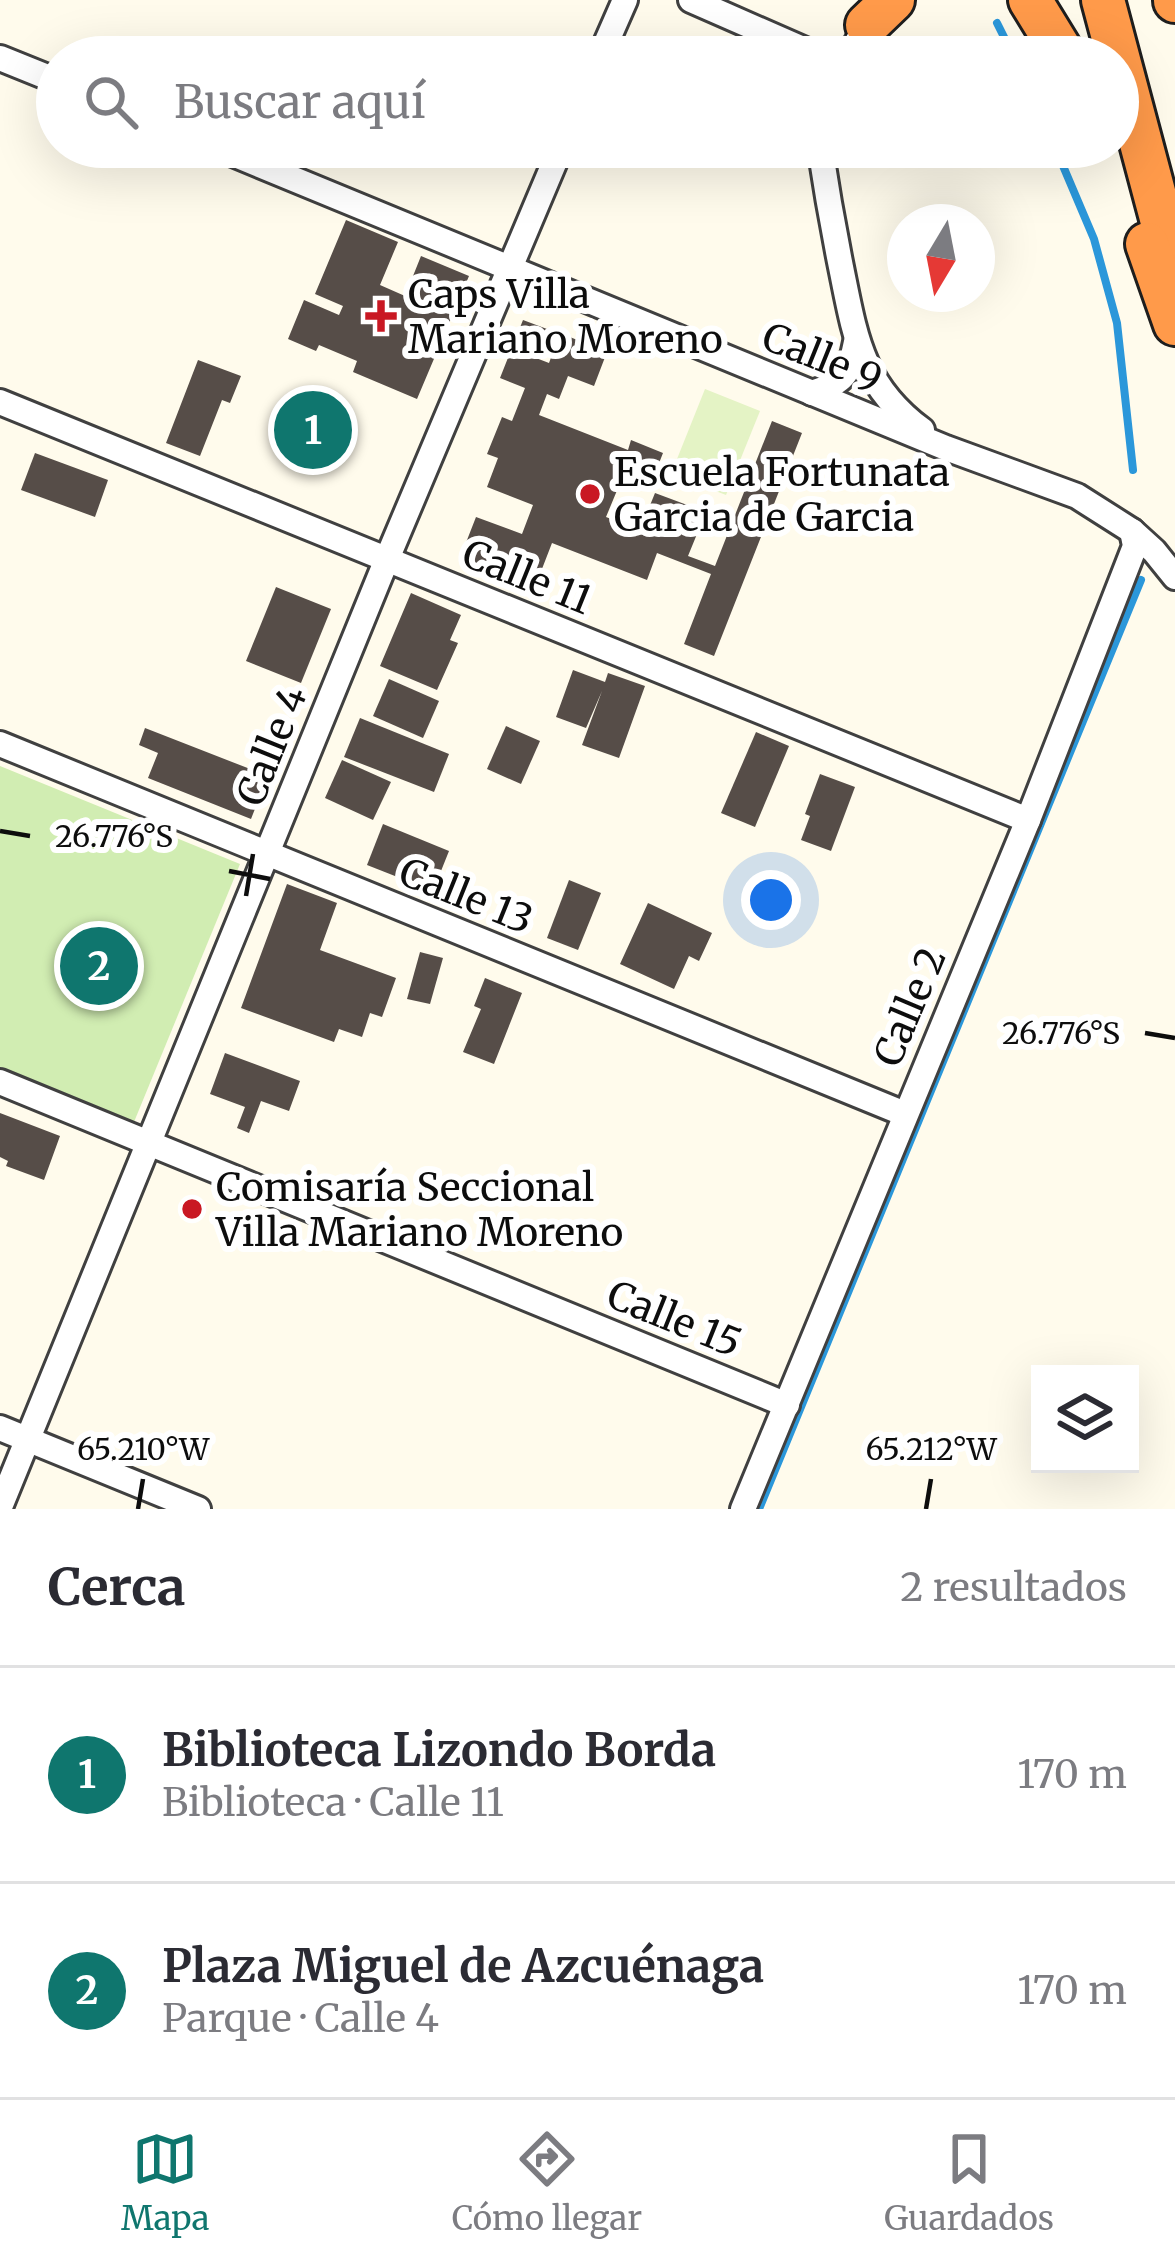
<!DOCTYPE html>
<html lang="es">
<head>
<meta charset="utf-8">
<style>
	body { margin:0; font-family:Merriweather,serif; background:#f7f7f7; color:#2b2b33 }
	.controls { position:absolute; right:36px; bottom:36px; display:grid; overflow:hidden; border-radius:0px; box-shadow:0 12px 48px #0002 }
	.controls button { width:108px; height:108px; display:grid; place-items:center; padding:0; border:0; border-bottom:3px solid #e1e1e2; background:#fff; color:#2b2b33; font:60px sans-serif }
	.compass { position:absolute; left:887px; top:204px; width:108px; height:108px; border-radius:50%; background:#fff; box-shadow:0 12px 48px #0002; rotate:190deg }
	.you { position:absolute; left:771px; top:900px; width:42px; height:42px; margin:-30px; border:9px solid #fff; border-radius:50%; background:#1a73e8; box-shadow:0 0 0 18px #1a73e833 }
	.badge { display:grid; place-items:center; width:78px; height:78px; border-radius:50%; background:#0f766e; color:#fff; font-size:39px; font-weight:700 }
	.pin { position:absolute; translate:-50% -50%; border:6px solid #fff; box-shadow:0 3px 12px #0006 }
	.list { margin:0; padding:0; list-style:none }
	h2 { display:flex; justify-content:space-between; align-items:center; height:156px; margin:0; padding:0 48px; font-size:51px }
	h2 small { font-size:39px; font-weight:400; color:#7c7c81 }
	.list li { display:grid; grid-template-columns:78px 1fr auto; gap:36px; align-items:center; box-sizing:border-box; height:216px; padding:0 48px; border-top:3px solid #e1e1e2 }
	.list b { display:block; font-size:45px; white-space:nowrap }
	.list p { margin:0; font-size:39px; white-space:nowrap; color:#7c7c81 }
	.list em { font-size:39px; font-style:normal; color:#7c7c81 }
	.icon { flex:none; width:66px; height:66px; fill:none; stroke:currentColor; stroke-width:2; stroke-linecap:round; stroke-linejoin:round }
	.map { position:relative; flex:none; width:1175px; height:1509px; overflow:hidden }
	.search { position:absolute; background:#fff; box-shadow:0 12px 48px #0002; left:36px; right:36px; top:36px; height:132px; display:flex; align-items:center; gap:30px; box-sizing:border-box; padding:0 42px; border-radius:66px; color:#7c7c81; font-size:45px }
	.sheet { height:588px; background:#fff }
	nav { display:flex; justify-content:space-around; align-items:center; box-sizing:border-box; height:168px; border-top:3px solid #e1e1e2; background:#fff; font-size:33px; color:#7c7c81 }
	nav a { display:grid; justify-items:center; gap:6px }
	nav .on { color:#0f766e }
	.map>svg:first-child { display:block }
</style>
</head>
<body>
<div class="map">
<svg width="1175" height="1509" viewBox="0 0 1175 1509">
	<rect width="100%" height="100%" fill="#fffbec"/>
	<!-- green -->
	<polygon fill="#d1edb2" points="0,766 240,864 134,1122 0,1067"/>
	<!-- pitch -->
	<polygon fill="#e4f3c5" points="705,389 760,411 726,495 671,474"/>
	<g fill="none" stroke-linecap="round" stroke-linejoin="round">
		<!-- stream -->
		<g stroke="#2b97da" stroke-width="8">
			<polyline points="997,23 1014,57"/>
			<polyline points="1055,147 1094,239 1117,323 1133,470"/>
			<polyline points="759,1509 1141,580"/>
		</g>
	</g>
	<!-- building -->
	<g fill="#564d48">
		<polygon points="346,220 398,242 380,285 405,296 421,256 469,276 417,399 353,372 357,361 319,345 316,351 288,339 304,300 339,315 343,306 315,294"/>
		<polygon points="523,320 547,329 536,358 549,363 560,333 607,352 594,386 568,376 559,399 547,394 539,415 628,450 631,440 663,453 650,486 623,476 606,517 640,530 655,493 706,512 688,556 715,566 772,421 802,433 714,656 684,644 711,574 657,553 647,580 552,543 535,587 460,558 476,517 522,534 533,505 487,487 498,458 487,454 502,417 512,421 525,388 500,378"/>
		<polygon points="198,360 241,376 230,403 222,400 200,456 166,443"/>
		<polygon points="35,453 108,480 95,517 21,490"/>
		<polygon points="276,587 331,609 301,683 246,661"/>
		<polygon points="411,593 461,615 450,640 458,643 437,690 380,666"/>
		<polygon points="573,670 605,682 608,673 645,686 619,758 582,745 602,691 586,728 556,717"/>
		<polygon points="389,679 439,701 423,738 373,716"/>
		<polygon points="360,718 449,754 434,792 344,757"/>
		<polygon points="506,726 540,741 521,784 487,769"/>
		<polygon points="145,728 268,776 251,819 148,778 158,753 139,745"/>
		<polygon points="756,732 789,746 755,827 721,813"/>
		<polygon points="342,760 391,782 373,820 325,798"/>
		<polygon points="820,774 855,787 831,851 801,840 810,816 805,814"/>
		<polygon points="383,824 449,851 433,891 367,865"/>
		<polygon points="569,880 601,893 578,950 547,938"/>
		<polygon points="287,884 337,903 320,950 396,978 382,1017 370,1013 362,1037 339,1029 334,1042 241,1008"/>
		<polygon points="648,903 712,933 699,961 689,956 674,989 620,964"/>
		<polygon points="420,952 443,958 430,1004 407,999"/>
		<polygon points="485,978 522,993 494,1064 463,1052 481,1009 474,1006"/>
		<polygon points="225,1053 300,1081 289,1111 261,1101 249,1133 237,1128 245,1107 210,1094"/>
		<polygon points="0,1113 60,1136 44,1180 6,1166 8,1161 0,1157"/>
	</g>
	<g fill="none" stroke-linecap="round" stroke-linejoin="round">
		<defs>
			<g id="minor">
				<polyline points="691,0 821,57"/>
				<polyline points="600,57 625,0"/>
				<polyline points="848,57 872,17"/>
				<polyline points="0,58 57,81"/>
				<polyline points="216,147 946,448 1077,496 1132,531 1154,551 1175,577"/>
				<path d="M820,147c6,40 13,80 21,120 14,69 20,118 81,163"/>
				<path d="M812,393c31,-10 38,-19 44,-51"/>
				<polyline points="0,402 1028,820"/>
				<polyline points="0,744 905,1114"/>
				<polyline points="0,1082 787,1405"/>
				<polyline points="0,1428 198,1509"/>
				<polyline points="0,1507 387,559 561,147"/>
				<polyline points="743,1509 1028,820 1135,546 1132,531"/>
			</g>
			<g id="motorway">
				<polyline points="1030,0 1065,57"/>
				<polyline points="1103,0 1175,271"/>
				<polyline points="1175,0 1175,1"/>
				<polyline points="867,25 893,0"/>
				<polyline points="1147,244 1175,324"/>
			</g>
		</defs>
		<!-- minor casing -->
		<use href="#minor" stroke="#404040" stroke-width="30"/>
		<!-- motorway casing -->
		<use href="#motorway" stroke="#1e1e1e" stroke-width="48"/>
		<!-- minor -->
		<use href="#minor" stroke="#fff" stroke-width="24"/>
		<!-- motorway -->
		<use href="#motorway" stroke="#ff9a4a" stroke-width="42"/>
	</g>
	<!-- ticks -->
	<path fill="none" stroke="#0d0d0d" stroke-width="4.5" d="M0,831l30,5M229,871l41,8M246,896l7,-42M1145,1033l30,5M138,1509l5,-30M926,1509l5,-30"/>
	<!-- markers -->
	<g fill="#c91823" stroke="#fff" stroke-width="4.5">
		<path d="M375 298h12v12h12v12h-12v12h-12v-12h-12v-12h12z"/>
		<circle cx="590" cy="494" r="12"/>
		<circle cx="192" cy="1209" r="12"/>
	</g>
	<g text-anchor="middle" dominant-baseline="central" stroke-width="12" stroke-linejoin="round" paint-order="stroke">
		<!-- poi labels -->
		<g font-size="39" fill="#0d0d0d" stroke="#fff" text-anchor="start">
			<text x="408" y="294">Caps Villa<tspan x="408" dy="45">Mariano Moreno</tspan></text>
			<text x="614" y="472">Escuela Fortunata<tspan x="614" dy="45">Garcia de Garcia</tspan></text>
			<text x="216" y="1187">Comisaría Seccional<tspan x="216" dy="45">Villa Mariano Moreno</tspan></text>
		</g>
		<!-- street labels -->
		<g font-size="39" fill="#0d0d0d" stroke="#fff">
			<text transform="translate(822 358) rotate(22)">Calle 9</text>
			<text transform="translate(527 577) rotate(22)">Calle 11</text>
			<text transform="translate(272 746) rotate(-68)">Calle 4</text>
			<text transform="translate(466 896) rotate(22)">Calle 13</text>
			<text transform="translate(910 1007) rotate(-67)">Calle 2</text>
			<text transform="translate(674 1319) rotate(22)">Calle 15</text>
		</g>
	</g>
	<g font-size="30" text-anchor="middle" fill="#0d0d0d" stroke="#fff" stroke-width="12" stroke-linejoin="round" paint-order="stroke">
		<text x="114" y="847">26.776°S</text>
		<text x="1061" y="1044">26.776°S</text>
		<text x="143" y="1460">65.210°W</text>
		<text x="931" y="1460">65.212°W</text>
	</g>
</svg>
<div class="controls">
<button><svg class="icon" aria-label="layers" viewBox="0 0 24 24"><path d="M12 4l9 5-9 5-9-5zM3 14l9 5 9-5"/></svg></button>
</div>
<svg class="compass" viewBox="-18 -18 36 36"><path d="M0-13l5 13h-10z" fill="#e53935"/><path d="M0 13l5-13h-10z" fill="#7c7c81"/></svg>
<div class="you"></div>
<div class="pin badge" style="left:313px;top:430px">1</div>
<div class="pin badge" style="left:99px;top:966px">2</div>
<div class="search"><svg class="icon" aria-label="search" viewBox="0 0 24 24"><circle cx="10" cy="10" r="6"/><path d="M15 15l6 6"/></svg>Buscar aquí</div>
</div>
<section class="sheet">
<h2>Cerca<small>2 resultados</small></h2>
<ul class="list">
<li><span class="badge">1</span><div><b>Biblioteca Lizondo Borda</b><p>Biblioteca · Calle 11</p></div><em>170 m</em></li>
<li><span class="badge">2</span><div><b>Plaza Miguel de Azcuénaga</b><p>Parque · Calle 4</p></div><em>170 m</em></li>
</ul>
</section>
<nav>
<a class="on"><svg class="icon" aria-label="map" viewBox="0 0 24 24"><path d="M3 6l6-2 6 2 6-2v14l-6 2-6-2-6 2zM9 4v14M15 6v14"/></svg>Mapa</a>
<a><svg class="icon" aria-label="directions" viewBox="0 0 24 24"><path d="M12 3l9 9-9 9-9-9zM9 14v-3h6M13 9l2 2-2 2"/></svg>Cómo llegar</a>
<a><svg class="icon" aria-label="saved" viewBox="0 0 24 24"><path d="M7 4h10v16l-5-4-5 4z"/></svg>Guardados</a>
</nav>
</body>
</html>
